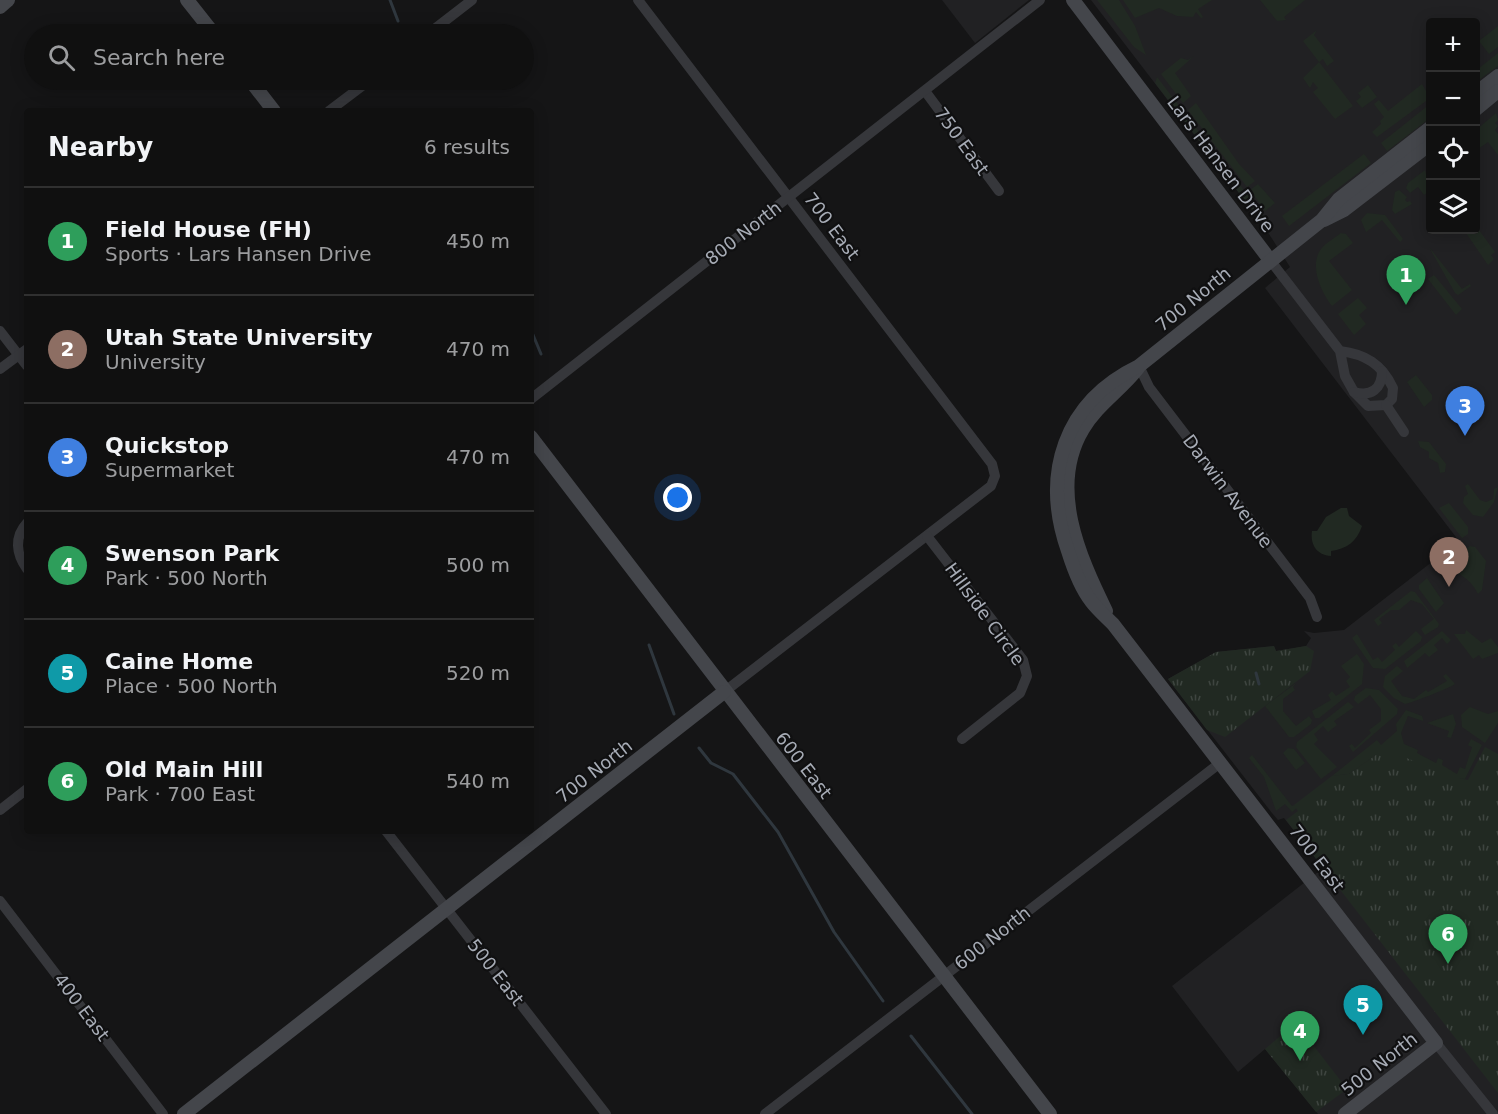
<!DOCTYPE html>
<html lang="en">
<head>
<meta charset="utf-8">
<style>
	body { margin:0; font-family:"DejaVu Sans",sans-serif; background:#191919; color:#f1f3f6 }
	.controls { position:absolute; right:18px; top:18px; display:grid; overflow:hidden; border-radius:6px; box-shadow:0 3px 15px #0003 }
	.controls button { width:54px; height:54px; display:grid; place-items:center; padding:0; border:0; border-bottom:2px solid #303030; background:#101010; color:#f1f3f6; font:30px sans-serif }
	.you { position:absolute; left:678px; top:498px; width:21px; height:21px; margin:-15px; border:4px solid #fff; border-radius:50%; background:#1a73e8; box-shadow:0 0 0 9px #1a73e833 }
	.badge { display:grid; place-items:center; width:39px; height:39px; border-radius:50%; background:#1a73e8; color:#fff; font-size:20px; font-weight:700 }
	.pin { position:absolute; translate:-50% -50px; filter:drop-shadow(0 2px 3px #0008) }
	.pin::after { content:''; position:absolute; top:32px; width:21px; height:18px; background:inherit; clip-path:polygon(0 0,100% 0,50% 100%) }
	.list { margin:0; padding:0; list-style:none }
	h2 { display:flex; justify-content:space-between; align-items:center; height:78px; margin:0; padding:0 24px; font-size:26px }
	h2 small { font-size:20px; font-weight:400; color:#9c9d9f }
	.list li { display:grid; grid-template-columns:39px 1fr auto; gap:18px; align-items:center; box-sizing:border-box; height:108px; padding:0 24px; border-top:2px solid #303030 }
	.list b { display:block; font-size:22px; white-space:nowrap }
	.list p { margin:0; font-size:20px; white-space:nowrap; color:#9c9d9f }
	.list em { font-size:20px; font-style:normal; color:#9c9d9f }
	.icon { flex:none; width:33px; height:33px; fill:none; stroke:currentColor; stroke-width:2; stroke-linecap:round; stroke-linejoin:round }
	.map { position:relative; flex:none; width:1498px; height:1114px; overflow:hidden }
	.search { position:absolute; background:#101010; box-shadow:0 3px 15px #0003; left:24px; top:24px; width:510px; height:66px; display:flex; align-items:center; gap:15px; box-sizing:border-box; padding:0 21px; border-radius:33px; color:#9c9d9f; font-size:22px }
	.panel { position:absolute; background:#101010; box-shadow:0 3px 15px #0003; left:24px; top:108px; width:510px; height:726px; border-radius:6px }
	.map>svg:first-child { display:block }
</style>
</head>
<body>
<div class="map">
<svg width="1498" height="1114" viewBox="0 0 1498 1114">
	<defs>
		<pattern id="park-tufts" width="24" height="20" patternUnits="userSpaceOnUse" patternTransform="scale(1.5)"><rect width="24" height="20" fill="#212922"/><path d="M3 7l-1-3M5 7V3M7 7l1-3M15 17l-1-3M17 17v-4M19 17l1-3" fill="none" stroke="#3e4540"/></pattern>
	</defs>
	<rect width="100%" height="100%" fill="#151516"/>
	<!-- built -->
	<g fill="#212123" fill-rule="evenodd">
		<polygon points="942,0 1029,0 975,43"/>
		<path d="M1091,0h407v1114h-180l-53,-65 -27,23 -66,-86 151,-118 -39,-50 -6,2 -6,-7 -104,-134 48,-27 58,-6 2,5 19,-3 11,-2 5,-8 -7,-7 10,2 30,-3 115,-89 -194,-253 25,-21 -28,-44zM1430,22h46v208h-46z"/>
	</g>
	<!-- grass -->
	<g fill="#212922">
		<polygon points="1097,0 1119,0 1135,26 1146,55 1134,47"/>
		<polygon points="1123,0 1212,0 1198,9 1203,17 1201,18 1196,12 1193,17 1177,16 1159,8 1135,18"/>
		<polygon points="1260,0 1305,0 1284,17 1286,20 1277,21"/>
		<polygon points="1498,26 1498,47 1489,54 1479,41"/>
		<polygon points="1317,30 1314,35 1334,61 1327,66 1323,59 1319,62 1353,106 1335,119 1313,92 1318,88 1313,82 1310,88 1303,78 1319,62 1303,41"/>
		<polygon points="1498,53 1498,66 1476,82 1478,69"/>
		<polygon points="1194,56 1175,73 1191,96 1183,103 1161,74 1181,58 1188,60"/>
		<polygon points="1157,77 1266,219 1262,223 1155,83"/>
		<polygon points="1422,84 1430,98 1377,137 1372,132 1381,124 1380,121 1384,117 1374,104 1379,100 1388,111"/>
		<polygon points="1368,85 1377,97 1362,108 1356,101 1361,97 1358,93"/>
		<polygon points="1196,103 1239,164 1255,181 1247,187 1188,110"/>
		<polygon points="1430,104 1430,118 1387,151 1381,143"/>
		<polygon points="1496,113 1498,120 1495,123 1498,126 1495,130 1498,134 1498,155 1488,142 1478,149 1476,130"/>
		<polygon points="1364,154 1371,163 1289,226 1282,216"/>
		<polygon points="1425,170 1430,191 1424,195 1418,187 1410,193 1406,188 1408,183"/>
		<polygon points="1258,184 1275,203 1265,211 1250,190"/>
		<polygon points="1399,190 1407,197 1405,200 1407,202 1410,201 1412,204 1395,214 1392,210 1395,192"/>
		<polygon points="1367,213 1385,215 1403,239 1400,242 1382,220 1366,232 1361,220"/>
		<polygon points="1476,226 1495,252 1491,255 1494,259 1488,265 1464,230 1476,230"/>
		<path d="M1341,233l5,1 7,9 -24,18 23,29 -20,16c-11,-14 -24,-42 -10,-58 5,-6 13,-10 19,-15z"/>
		<polygon points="1429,247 1462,289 1470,284 1471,286 1458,295 1455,293"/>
		<polygon points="1434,275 1462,309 1456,315 1428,279"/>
		<polygon points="1358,298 1367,308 1359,315 1366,324 1354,335 1338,314"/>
		<polygon points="1416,375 1432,395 1432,400 1424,407 1407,382"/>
		<polygon points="1418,441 1429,442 1446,464 1445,472 1440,473 1438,463 1429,458 1429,452 1420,447"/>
		<polygon points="1468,484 1480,500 1486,502 1493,499 1494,489 1498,487 1494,502 1483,517 1473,515 1463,503 1464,497 1468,494 1465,486"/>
		<polygon points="1449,503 1468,527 1468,534 1462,538 1439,508"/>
		<path d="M1341,508h6l2,8 13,10c-5,15 -15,23 -31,25v5c-14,-1 -21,-11 -19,-25h5l9,-14z"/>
		<path d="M1470,546l5,1 11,14 -4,29 -4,4c-10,-20 -19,-16 -31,-31z"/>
		<polygon points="1427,578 1444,603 1436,612 1419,589 1419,585"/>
		<polygon points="1411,591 1415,592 1439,624 1438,627 1425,635 1421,629 1434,619 1422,604 1411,600 1399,610 1391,610 1379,619 1382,623 1378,626 1374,620"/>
		<polygon points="1466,630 1482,643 1491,638 1498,647 1498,653 1482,659 1479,655 1473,659 1454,634 1465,634"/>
		<polygon points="1416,631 1422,637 1421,641 1385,669 1373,668 1352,638 1357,634 1373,660 1378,657 1382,662 1395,650 1392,646 1396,643 1399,647"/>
		<polygon points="1442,631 1451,640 1447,644 1442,638 1434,645 1438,650 1429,657 1425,653 1407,668 1404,661"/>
		<polygon points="1357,654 1364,664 1362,684 1319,718 1315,718 1312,711 1331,700 1328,695 1332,691 1336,696 1350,687 1346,681 1350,677 1341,666"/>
		<path d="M1397,666l6,5 -12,10 11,15 12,3 12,-9 2,2 19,-11 -4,-5 3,-2 9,10c-5,4 -44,19 -50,20l-11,-6 -11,-11 2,-11z"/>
		<polygon points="1296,683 1293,687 1295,690 1283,699 1283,711 1296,726 1309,716 1312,720 1311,724 1294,737 1289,737 1265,706"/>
		<polygon points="1366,688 1379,690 1398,709 1397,714 1353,752 1349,746 1352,744 1355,748 1371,733 1369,730 1381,721 1381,709 1370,695 1358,704 1354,700 1355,696"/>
		<polygon points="1348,702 1354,707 1334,721 1337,725 1328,732 1323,726 1314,734 1318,740 1314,744 1337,767 1321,779 1296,747 1297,742"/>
		<polygon points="1470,707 1488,714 1498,711 1498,723 1485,743 1462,727 1461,715"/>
		<polygon points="1406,710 1422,716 1423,719 1423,721 1408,716 1401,733 1404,744 1418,750 1417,753 1436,763 1438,758 1443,760 1442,765 1457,774 1460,767 1465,769 1472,747 1468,745 1471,739 1482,745 1465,779 1454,778 1401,757 1376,755 1349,774 1332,776 1377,740 1381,745 1397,731 1396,724"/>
		<polygon points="1453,714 1456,724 1451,738 1447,737 1449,731 1427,723"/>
		<polygon points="1288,748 1294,749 1305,763 1296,770 1283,753"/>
		<polygon points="1252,755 1292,806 1294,805 1297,808 1292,812 1285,804 1276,811 1264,777 1249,758"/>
	</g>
	<!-- park -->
	<g fill="url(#park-tufts)">
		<polygon points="1274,646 1276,651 1306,646 1314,651 1310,671 1225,737 1207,730 1168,679 1216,652"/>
		<path d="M1485,747l13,7v339l-212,-273 12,-9 -4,-6 38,-29 17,-2 27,-19c31,-5 61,21 92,25z"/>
		<polygon points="1296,1023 1347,1089 1316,1112 1265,1049"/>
	</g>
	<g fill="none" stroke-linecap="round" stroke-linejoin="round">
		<!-- stream -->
		<g stroke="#2f373e" stroke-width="3">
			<polyline points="390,0 398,21"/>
			<polyline points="531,330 541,354"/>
			<polyline points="649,645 674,714"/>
			<polyline points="1256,673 1259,684"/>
			<polyline points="699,748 711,763 733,774 778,832 834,932 883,1001"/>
			<polyline points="911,1036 972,1114"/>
		</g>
		<!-- street -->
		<g stroke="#36373b" stroke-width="10">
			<polyline points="638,0 992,464 995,476 991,486 724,692"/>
			<polyline points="428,34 472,0"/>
			<polyline points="925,91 999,191"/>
			<polyline points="329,111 370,80"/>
			<path d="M1270,260l70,91 5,25 9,16 14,14 18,-1 6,-6 1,-11c-11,-24 -28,-34 -53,-37"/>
			<polyline points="0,331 27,366"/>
			<polyline points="1139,366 1149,387 1310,598 1317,617"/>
			<polyline points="0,369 27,349"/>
			<path d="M1354,392c17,5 28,-3 28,-21"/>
			<polyline points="531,399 1040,0"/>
			<polyline points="1386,405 1404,432"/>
			<path d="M27,523c-13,14 -11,31 0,46"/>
			<polyline points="927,536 1023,660 1027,676 1020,693 962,739"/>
			<polyline points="0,810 27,789"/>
			<polyline points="386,831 606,1114"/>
			<polyline points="0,901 163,1114"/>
			<polyline points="1436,1043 1493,1114"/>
			<polyline points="765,1114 1220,763"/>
		</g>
		<!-- secondary -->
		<g stroke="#44464b" stroke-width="14">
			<polyline points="187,0 214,34"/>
			<polyline points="1073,0 1270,260"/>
			<polyline points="0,7 8,0"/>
			<polyline points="250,80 274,111"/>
			<polyline points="1476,93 1498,76"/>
			<polyline points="1476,109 1498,91"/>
			<polyline points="1324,220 1344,210 1430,144"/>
			<polyline points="531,437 1050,1114"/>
			<path d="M1106,611c-27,-55 -58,-124 -23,-182 14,-24 38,-39 55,-61"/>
			<polyline points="184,1114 724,692"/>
			<path d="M1345,1114l91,-71 -323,-419c-7,-7 -16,-15 -22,-23 -11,-14 -18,-34 -23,-50 -27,-77 -4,-149 71,-185l183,-146 17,-21 91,-71"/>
		</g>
	</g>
	<g text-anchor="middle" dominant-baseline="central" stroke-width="4.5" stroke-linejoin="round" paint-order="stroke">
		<!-- street labels -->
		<g font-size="18" fill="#a7acb6" stroke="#101011">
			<text transform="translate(962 141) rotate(54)">750 East</text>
			<text transform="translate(1221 164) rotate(53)">Lars Hansen Drive</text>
			<text transform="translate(832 226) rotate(53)">700 East</text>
			<text transform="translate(743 233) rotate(-38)">800 North</text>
			<text transform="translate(1193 299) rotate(-39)">700 North</text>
			<text transform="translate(1228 491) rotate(53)">Darwin Avenue</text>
			<text transform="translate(985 614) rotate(54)">Hillside Circle</text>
			<text transform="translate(804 765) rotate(52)">600 East</text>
			<text transform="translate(594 771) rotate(-38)">700 North</text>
			<text transform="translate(1317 858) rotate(53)">700 East</text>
			<text transform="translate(992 938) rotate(-38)">600 North</text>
			<text transform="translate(496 972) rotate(52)">500 East</text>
			<text transform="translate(82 1007) rotate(53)">400 East</text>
			<text transform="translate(1379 1064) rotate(-38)">500 North</text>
		</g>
	</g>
</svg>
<div class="controls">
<button>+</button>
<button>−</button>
<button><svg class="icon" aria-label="locate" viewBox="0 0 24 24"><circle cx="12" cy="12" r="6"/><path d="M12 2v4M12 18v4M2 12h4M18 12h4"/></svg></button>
<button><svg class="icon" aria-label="layers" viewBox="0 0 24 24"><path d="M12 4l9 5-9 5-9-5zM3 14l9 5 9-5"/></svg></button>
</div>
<div class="you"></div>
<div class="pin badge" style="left:1406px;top:305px;background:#2e9e5b">1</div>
<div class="pin badge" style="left:1449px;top:587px;background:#8d6e63">2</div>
<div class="pin badge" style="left:1465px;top:436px;background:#3f7fe0">3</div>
<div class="pin badge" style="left:1300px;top:1061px;background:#2e9e5b">4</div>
<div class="pin badge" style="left:1363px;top:1035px;background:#0f9aa8">5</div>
<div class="pin badge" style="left:1448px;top:964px;background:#2e9e5b">6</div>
<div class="search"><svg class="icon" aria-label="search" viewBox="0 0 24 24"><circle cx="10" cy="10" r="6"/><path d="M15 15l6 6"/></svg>Search here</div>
<section class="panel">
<h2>Nearby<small>6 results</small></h2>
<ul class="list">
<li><span class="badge" style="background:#2e9e5b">1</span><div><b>Field House (FH)</b><p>Sports · Lars Hansen Drive</p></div><em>450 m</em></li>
<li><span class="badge" style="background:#8d6e63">2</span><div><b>Utah State University</b><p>University</p></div><em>470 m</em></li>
<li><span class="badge" style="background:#3f7fe0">3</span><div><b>Quickstop</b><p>Supermarket</p></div><em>470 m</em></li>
<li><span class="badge" style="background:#2e9e5b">4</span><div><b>Swenson Park</b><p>Park · 500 North</p></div><em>500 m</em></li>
<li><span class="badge" style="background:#0f9aa8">5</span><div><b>Caine Home</b><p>Place · 500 North</p></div><em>520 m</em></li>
<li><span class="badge" style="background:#2e9e5b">6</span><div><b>Old Main Hill</b><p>Park · 700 East</p></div><em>540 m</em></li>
</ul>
</section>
</div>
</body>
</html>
